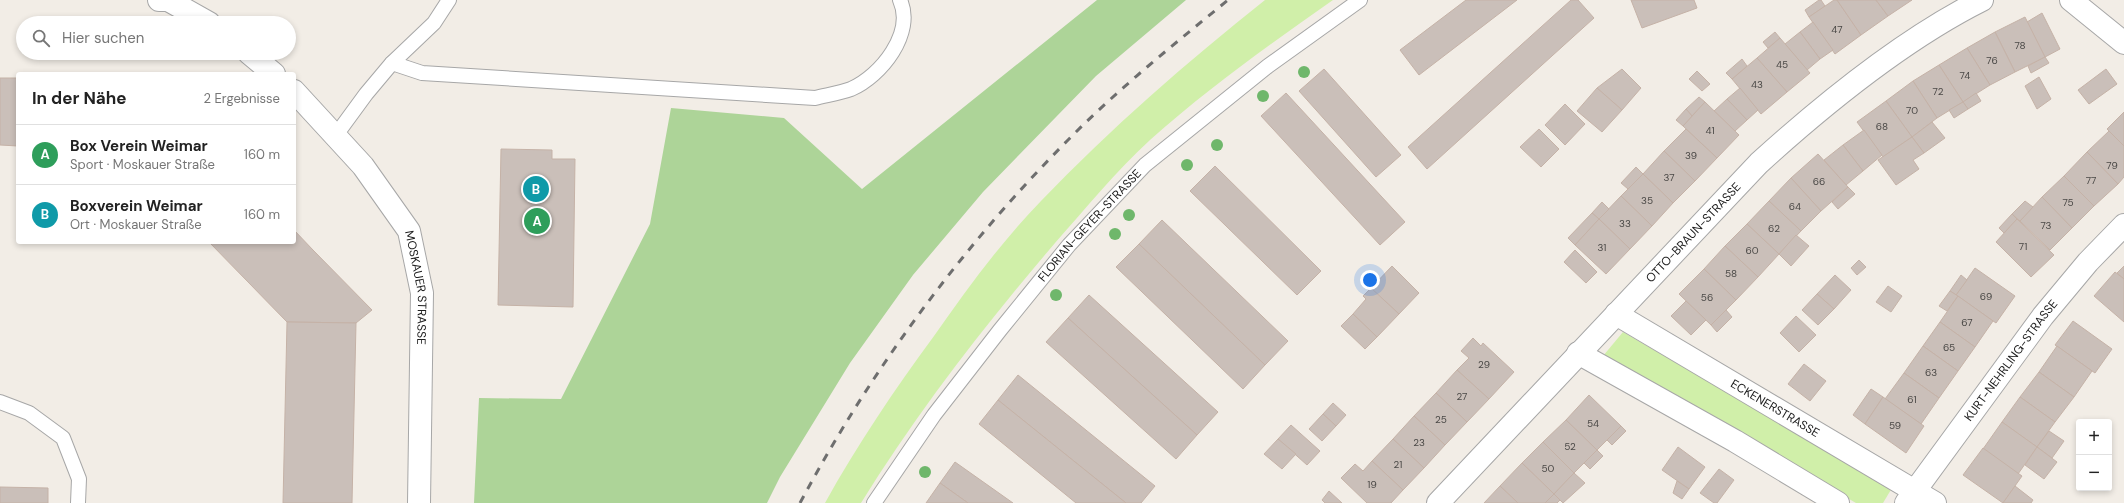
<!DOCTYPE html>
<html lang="de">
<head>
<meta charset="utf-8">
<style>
	body { margin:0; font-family:"DM Sans",sans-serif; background:#f6f6f6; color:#222 }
	.controls { position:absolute; right:12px; bottom:12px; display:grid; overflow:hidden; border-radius:4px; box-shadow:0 2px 6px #0003 }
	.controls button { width:36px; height:36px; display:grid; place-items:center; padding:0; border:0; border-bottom:1px solid #e0e0e0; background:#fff; color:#222; font:20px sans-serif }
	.you { position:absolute; left:1370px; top:280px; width:14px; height:14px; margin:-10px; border:3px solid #fff; border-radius:50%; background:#1a73e8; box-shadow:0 0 0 6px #1a73e833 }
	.badge { display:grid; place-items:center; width:26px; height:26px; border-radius:50%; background:#d1000d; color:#fff; font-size:13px; font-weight:700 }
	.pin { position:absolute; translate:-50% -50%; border:2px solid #fff; box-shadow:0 1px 4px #0006 }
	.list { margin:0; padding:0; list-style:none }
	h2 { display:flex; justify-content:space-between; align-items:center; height:52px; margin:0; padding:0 16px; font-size:17px }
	h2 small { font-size:13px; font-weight:400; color:#767676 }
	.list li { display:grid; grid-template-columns:26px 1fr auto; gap:12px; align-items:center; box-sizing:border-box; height:60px; padding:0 16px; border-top:1px solid #e0e0e0 }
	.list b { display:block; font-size:15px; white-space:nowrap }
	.list p { margin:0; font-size:13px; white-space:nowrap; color:#767676 }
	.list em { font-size:13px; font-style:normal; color:#767676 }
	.icon { flex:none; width:22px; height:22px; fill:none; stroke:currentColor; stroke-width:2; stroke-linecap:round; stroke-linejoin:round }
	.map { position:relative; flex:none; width:2124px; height:503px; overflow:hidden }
	.search { position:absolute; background:#fff; box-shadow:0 2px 6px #0003; left:16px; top:16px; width:280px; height:44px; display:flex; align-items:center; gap:10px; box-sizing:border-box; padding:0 14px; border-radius:22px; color:#767676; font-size:15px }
	.panel { position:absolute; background:#fff; box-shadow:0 2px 6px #0003; left:16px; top:72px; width:280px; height:172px; border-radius:4px }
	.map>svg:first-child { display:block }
</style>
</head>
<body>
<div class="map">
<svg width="2124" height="503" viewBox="0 0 2124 503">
	<rect width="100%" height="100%" fill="#f2ede6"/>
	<!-- grass -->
	<g fill="#d0efa9">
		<path d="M1265,0h68c-63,44 -126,89 -183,140 -35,32 -64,68 -95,103 -70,82 -137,168 -194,260h-36c32,-58 70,-114 109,-167 33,-47 67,-94 107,-135 69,-72 146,-139 224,-201z"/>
		<polygon points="1623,332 1892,488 1883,503 1856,503 1603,356"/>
	</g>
	<!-- forest -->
	<polygon fill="#add498" points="1097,0 1186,0 1096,76 983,192 913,275 850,363 780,477 767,503 474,503 479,398 561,399 650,224 671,108 784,118 862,189"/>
	<!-- building -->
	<g fill="#cabfb9" stroke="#c5b2a7">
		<polygon points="1466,0 1517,0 1419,75 1400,50"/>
		<polygon points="1571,0 1578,0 1594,18 1427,169 1408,147"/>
		<polygon points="1631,0 1694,0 1697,8 1642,28"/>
		<polygon points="1819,0 1821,0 1825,6 1809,17 1805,10"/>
		<polygon points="1834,0 1837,0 1861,35 1835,54 1809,17"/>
		<polygon points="1837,0 1876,0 1888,16 1861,35"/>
		<polygon points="1876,0 1912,0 1888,16"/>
		<polygon points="2042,13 2060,49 2045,57 2027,22"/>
		<polygon points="2025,17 2045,57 2015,72 1995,32"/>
		<polygon points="1813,22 1833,50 1820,59 1800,32"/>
		<polygon points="1775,32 1780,38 1768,48 1763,42"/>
		<polygon points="1800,32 1820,59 1807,70 1785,44"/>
		<polygon points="1995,32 2015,72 1990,85 1967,48"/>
		<polygon points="1780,38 1810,73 1787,92 1757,58"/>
		<polygon points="1967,48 1990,85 1963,102 1939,65"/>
		<polygon points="2045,57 2049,63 2031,73 2028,66"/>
		<polygon points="1757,58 1787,92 1761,114 1732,79"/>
		<polygon points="1742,59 1747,66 1732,79 1726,73"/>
		<polygon points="1939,65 1963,102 1937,118 1913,81"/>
		<polygon points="1324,69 1401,155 1376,177 1299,91"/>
		<polygon points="1622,69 1641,88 1622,110 1597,88"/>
		<polygon points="2106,69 2117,84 2089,104 2078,90"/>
		<polygon points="1697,71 1710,84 1702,91 1689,79"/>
		<polygon points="2039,77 2051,99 2037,109 2025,86"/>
		<polygon points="0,78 18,78 18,146 0,145"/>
		<polygon points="1913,81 1937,118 1912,137 1886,101"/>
		<polygon points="1597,88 1622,110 1602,132 1577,111"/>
		<polygon points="1740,88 1758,110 1747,120 1727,99"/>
		<polygon points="1286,93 1405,222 1380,245 1261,116"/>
		<polygon points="1976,93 1981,101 1968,109 1963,102"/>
		<polygon points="1699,97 1705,102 1692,116 1686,109"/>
		<polygon points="1727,99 1747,120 1735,131 1714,111"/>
		<polygon points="1886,101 1912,137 1883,157 1857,122"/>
		<polygon points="1705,102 1739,135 1717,158 1683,126"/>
		<polygon points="1963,102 1968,109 1954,118 1949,110"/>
		<polygon points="1565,104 1585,124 1565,145 1545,125"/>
		<polygon points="1686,109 1692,116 1683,126 1676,120"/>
		<polygon points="2124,112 2124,146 2107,129"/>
		<polygon points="1932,122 1945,138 1924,153 1912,137"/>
		<polygon points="1539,129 1559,149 1541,167 1520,147"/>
		<polygon points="1686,129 1717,158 1695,181 1664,151"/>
		<polygon points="1864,130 1882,155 1863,171 1843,145"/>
		<polygon points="2109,131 2124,146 2124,177 2118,184 2087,152"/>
		<polygon points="1912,137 1924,153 1913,160 1919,169 1896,185 1878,160"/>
		<polygon points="1843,145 1863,171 1846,185 1824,160"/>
		<polygon points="501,149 552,150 552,159 575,159 573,307 498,305"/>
		<polygon points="1664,151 1695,181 1673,203 1643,174"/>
		<polygon points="2087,152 2118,184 2094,206 2064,176"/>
		<polygon points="1818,154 1848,187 1821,211 1791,178"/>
		<polygon points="1215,166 1321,271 1297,295 1190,191"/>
		<polygon points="1636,167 1643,174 1628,189 1621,183"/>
		<polygon points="1643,174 1673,203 1652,226 1621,196"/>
		<polygon points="2064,176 2094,206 2072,228 2042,197"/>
		<polygon points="1791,178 1821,211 1801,231 1769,201"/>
		<polygon points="1848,187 1855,194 1838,209 1832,202"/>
		<polygon points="1621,196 1652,226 1630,249 1599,219"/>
		<polygon points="2042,197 2072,228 2050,250 2020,221"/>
		<polygon points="1769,201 1801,231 1779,254 1747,224"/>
		<polygon points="2025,201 2033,207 2020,221 2012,214"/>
		<polygon points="1602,202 1609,209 1599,219 1592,213"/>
		<polygon points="1592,213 1599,219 1575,245 1568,238"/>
		<polygon points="2012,214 2017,219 2004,233 1999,228"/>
		<polygon points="1599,219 1630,249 1606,274 1575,245"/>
		<polygon points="2017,219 2054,255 2031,277 1996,242"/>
		<polygon points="1162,220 1288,341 1265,365 1139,244"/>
		<polygon points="1747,224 1779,254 1758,277 1725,246"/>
		<polygon points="294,230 313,250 372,310 356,323 287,322 209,242 294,242"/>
		<polygon points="1796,235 1809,246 1791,266 1779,254"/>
		<polygon points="1139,244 1265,365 1243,389 1116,267"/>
		<polygon points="1725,246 1758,277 1736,300 1704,269"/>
		<polygon points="1575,250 1597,272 1586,283 1564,262"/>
		<polygon points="1859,260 1866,267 1857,275 1851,268"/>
		<polygon points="1392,266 1419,293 1399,314 1371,288"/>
		<polygon points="2124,266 2124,279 2117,273"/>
		<polygon points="1975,268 2015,296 1996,323 1956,295"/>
		<polygon points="1704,269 1736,300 1711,325 1679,294"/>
		<polygon points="2115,272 2124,279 2124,322 2094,296"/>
		<polygon points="1835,275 1851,290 1834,309 1817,294"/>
		<polygon points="1961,275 1967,280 1956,295 1950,291"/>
		<polygon points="1888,286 1902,296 1891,312 1876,302"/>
		<polygon points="1371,288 1399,314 1377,337 1353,314 1366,299 1363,296"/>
		<polygon points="1950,291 1958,296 1947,311 1939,306"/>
		<polygon points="1817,294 1834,309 1818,325 1802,310"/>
		<polygon points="1089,295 1218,412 1197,435 1068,318"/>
		<polygon points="1958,296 1993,321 1975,347 1940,322"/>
		<polygon points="1686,301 1706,320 1691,335 1671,316"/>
		<polygon points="1726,310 1732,317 1717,332 1711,325"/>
		<polygon points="1353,314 1377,337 1365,349 1341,326"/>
		<polygon points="1796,316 1816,335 1799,352 1780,333"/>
		<polygon points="1068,318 1197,435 1176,459 1046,342"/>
		<polygon points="2073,321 2112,349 2095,373 2055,345"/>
		<polygon points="287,322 356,323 352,503 283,503"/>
		<polygon points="1940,322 1975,347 1958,371 1923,346"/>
		<polygon points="1473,338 1481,346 1483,343 1514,372 1489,399 1457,370 1469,358 1461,351"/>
		<polygon points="1923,346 1958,371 1939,398 1904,373"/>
		<polygon points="2057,346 2092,371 2074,397 2039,372"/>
		<polygon points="1804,364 1826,381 1810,401 1788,384"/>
		<polygon points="1457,370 1489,399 1467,422 1436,393"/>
		<polygon points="2039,372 2074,397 2055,422 2020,397"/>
		<polygon points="1904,373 1939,398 1921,424 1885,399"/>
		<polygon points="1018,375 1155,486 1141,503 1126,503 998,400"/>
		<polygon points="1871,389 1883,397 1865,424 1853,415"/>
		<polygon points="1436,393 1467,422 1445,445 1414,416"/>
		<polygon points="1589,395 1621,426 1597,450 1566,420"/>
		<polygon points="1883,397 1924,426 1906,453 1865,424"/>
		<polygon points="2020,397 2055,422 2037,447 2002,422"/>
		<polygon points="998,400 1126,503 1076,503 979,424"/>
		<polygon points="1333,403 1346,415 1336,426 1323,414"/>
		<polygon points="1323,414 1336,426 1322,441 1309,429"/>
		<polygon points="1414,416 1445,445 1424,468 1393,439"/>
		<polygon points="1566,420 1597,450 1574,473 1543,442"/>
		<polygon points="2002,422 2037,447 2018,474 1983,449"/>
		<polygon points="1291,425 1320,451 1307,465 1278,439"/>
		<polygon points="1621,426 1626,431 1612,445 1607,440"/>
		<polygon points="2049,431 2064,441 2052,458 2037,447"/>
		<polygon points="1278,439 1296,454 1282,469 1264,454"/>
		<polygon points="1393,439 1424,468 1403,490 1372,461"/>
		<polygon points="1543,442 1574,473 1554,494 1522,463"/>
		<polygon points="1678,447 1705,467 1689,489 1662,470"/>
		<polygon points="2037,447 2057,462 2044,479 2025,465"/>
		<polygon points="1983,448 2022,476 2003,503 1963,475"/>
		<polygon points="1597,450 1603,456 1590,469 1584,463"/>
		<polygon points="1372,461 1403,490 1391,503 1367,503 1341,478 1355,464 1363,471"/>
		<polygon points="955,462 1013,503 968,503 940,483"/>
		<polygon points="1522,463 1554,494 1545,503 1518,503 1500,486"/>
		<polygon points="1719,469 1734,480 1717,503 1714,503 1700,493"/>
		<polygon points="1574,473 1585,483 1563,503 1554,494"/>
		<polygon points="1677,481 1689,489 1682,499 1673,493"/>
		<polygon points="940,483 968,503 926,503"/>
		<polygon points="1500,486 1518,503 1484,503"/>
		<polygon points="2015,486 2033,500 2031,503 2003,503"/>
		<polygon points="0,487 48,488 48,503 0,503"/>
		<polygon points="1329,491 1342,503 1325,503 1322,500"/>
		<polygon points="1554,494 1560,500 1557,503 1545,503"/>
	</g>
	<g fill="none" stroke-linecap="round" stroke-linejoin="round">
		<defs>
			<g id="service">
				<path d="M392,63l30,10 393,25c12,-3 25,-5 36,-9 30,-13 64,-56 49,-89"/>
				<polyline points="336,135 366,94 392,63 434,23 449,0"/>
				<polyline points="0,402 29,413 63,438 79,479 78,503"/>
				<path id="s1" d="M874,503l60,-88 66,-85 69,-85 76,-80 123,-99 92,-66"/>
			</g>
			<g id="minor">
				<polyline points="159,0 168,0 209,23"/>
				<polyline points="2071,0 2124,43"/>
				<polyline points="249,53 274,74"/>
				<path id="s2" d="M294,91l69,75 46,65 13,62 -3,210"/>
				<path id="s3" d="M1616,314l319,189"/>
				<polyline points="1578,353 1735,441 1838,503"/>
				<path id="s4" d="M1438,503l321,-340c65,-59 143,-123 223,-163"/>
				<path id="s5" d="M1906,503l137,-187 45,-54 36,-37"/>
			</g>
		</defs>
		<!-- service casing -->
		<use href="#service" stroke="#a7a7a7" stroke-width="16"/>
		<!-- minor casing -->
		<use href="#minor" stroke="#a7a7a7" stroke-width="24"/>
		<!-- service -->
		<use href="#service" stroke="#fff" stroke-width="14"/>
		<!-- minor -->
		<use href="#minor" stroke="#fff" stroke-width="22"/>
		<!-- rail -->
		<path stroke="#6e6e6e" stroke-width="3" stroke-dasharray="8 8" stroke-linecap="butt" d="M800,503c71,-133 161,-255 267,-362 50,-51 106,-96 161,-141"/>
	</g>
	<!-- trees -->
	<g fill="#6fb76b">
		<circle cx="1304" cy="72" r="6"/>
		<circle cx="1263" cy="96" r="6"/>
		<circle cx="1217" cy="145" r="6"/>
		<circle cx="1187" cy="165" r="6"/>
		<circle cx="1129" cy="215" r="6"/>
		<circle cx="1115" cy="234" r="6"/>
		<circle cx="1056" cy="295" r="6"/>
		<circle cx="925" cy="472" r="6"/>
	</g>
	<g text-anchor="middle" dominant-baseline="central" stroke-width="3" stroke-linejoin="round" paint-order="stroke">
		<!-- number labels -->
		<g font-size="10" fill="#4a4846">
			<text x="1837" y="29">47</text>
			<text x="2020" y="45">78</text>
			<text x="1992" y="60">76</text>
			<text x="1782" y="64">45</text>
			<text x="1965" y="75">74</text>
			<text x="1757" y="84">43</text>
			<text x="1938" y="91">72</text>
			<text x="1912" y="110">70</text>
			<text x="1882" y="126">68</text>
			<text x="1710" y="130">41</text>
			<text x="1691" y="155">39</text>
			<text x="2112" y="165">79</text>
			<text x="1669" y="177">37</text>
			<text x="2091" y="180">77</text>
			<text x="1819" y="181">66</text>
			<text x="1647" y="200">35</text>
			<text x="2068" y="202">75</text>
			<text x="1795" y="206">64</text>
			<text x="1625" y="223">33</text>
			<text x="2046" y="225">73</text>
			<text x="1774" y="228">62</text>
			<text x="2023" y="246">71</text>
			<text x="1602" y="247">31</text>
			<text x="1752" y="250">60</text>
			<text x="1731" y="273">58</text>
			<text x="1986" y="296">69</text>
			<text x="1707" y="297">56</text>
			<text x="1967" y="322">67</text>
			<text x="1949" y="347">65</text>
			<text x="1484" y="364">29</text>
			<text x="1931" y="372">63</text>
			<text x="1462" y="396">27</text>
			<text x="1912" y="399">61</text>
			<text x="1441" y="419">25</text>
			<text x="1593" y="423">54</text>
			<text x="1895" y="425">59</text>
			<text x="1419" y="442">23</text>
			<text x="1570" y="446">52</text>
			<text x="1398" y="464">21</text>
			<text x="1548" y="468">50</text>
			<text x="1372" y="484">19</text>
		</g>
		<!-- street labels -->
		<g font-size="12" fill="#202020" stroke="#fff">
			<text stroke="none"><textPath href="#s1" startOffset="352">FLORIAN-GEYER-STRASSE</textPath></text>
			<text stroke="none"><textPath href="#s4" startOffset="372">OTTO-BRAUN-STRASSE</textPath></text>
			<text stroke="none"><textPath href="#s2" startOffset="239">MOSKAUER STRASSE</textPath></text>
			<text stroke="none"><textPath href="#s5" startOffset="177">KURT-NEHRLING-STRASSE</textPath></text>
			<text stroke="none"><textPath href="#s3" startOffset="185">ECKENERSTRASSE</textPath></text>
		</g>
	</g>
</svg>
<div class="controls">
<button>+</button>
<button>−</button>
</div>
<div class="you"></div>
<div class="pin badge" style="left:537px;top:221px;background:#2e9e5b">A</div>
<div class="pin badge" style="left:536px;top:189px;background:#0f9aa8">B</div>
<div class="search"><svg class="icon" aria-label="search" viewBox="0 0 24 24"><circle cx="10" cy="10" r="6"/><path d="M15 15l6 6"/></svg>Hier suchen</div>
<section class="panel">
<h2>In der Nähe<small>2 Ergebnisse</small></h2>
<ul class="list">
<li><span class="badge" style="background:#2e9e5b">A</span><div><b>Box Verein Weimar</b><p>Sport · Moskauer Straße</p></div><em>160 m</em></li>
<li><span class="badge" style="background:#0f9aa8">B</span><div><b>Boxverein Weimar</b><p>Ort · Moskauer Straße</p></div><em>160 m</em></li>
</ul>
</section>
</div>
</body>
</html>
